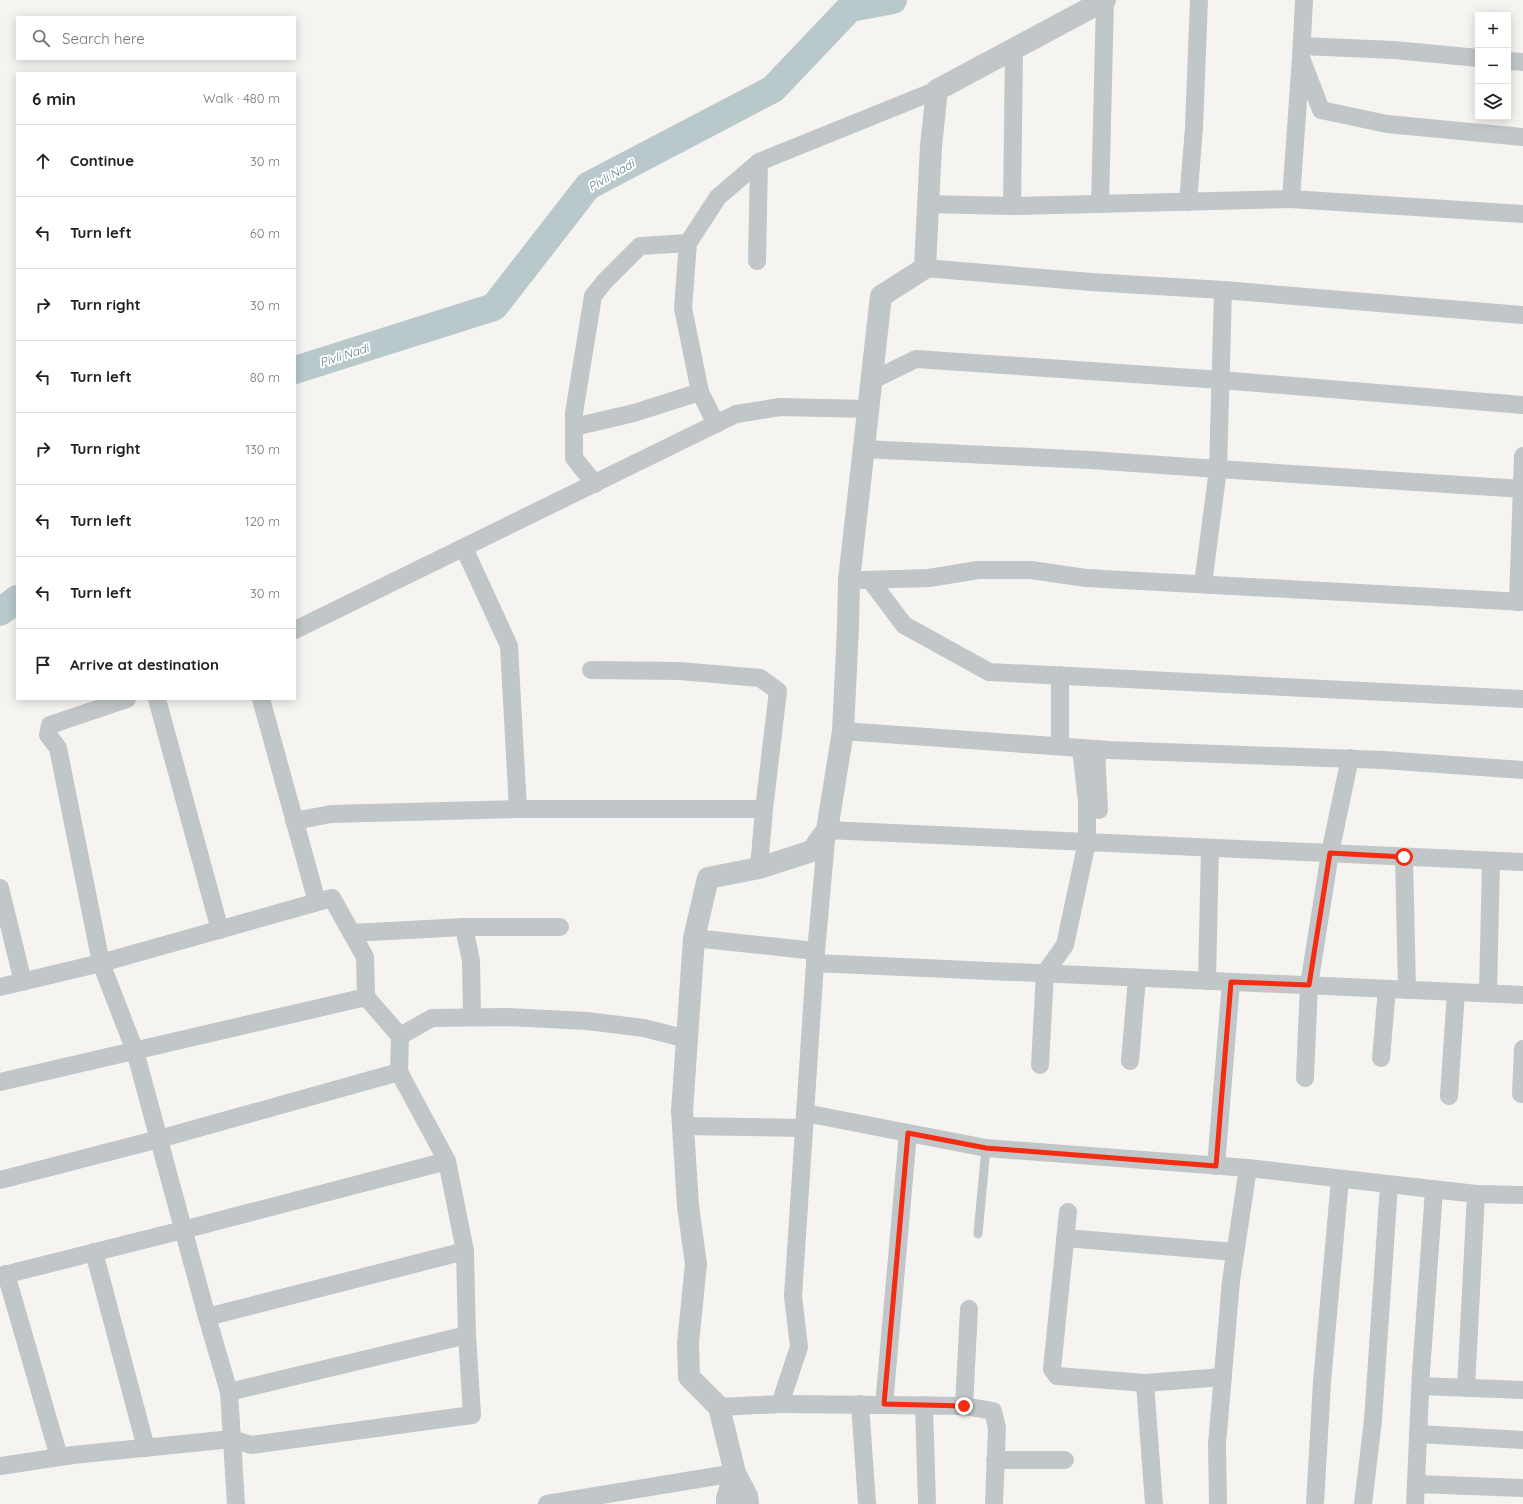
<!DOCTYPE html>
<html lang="en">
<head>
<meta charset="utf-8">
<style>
	body { margin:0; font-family:Quicksand,sans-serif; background:#f6f6f6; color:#202124 }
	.controls { position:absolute; right:12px; top:12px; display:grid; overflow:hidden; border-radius:0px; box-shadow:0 2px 10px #0003 }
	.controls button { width:36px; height:36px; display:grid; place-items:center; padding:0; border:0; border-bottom:1px solid #e0e0e0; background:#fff; color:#202124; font:20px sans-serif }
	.stop { position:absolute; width:12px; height:12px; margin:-9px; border:3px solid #f32c12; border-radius:50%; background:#fff }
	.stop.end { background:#f32c12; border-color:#fff; box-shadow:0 1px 4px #0008 }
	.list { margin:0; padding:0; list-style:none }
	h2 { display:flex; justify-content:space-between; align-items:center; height:52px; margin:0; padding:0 16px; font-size:17px }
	h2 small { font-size:13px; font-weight:400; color:#757577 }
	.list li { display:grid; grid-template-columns:26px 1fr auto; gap:12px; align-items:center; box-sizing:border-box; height:72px; padding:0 16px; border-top:1px solid #e0e0e0 }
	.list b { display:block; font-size:15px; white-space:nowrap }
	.list em { font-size:13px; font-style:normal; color:#757577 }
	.icon { flex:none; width:22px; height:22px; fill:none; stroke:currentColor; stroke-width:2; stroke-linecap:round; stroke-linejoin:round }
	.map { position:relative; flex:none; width:1523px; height:1504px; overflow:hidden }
	.search { position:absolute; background:#fff; box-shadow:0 2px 10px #0003; left:16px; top:16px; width:280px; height:44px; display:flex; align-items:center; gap:10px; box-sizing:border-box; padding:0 14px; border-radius:0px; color:#757577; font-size:15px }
	.panel { position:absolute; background:#fff; box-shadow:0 2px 10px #0003; left:16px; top:72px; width:280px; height:628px; border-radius:0px }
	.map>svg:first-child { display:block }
</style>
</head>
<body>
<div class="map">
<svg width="1523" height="1504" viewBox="0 0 1523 1504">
	<rect width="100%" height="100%" fill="#f5f4f0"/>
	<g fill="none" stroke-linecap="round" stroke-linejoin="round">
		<!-- river -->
		<g stroke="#b8c8cb" stroke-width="28">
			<polyline points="295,370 494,307 588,186 773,89 850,8 893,0"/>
			<polyline points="0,612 17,599"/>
		</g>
		<!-- service -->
		<polyline stroke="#c1c6c9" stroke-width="9" points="978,1234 986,1148"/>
		<!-- minor -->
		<g stroke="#c1c6c9" stroke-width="18">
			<polyline points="1304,0 1301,58 1321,110 1387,124 1523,137"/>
			<polyline points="1302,46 1394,50 1478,58"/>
			<polyline points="1301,58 1291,199 1523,214"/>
			<polyline points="1508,61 1523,62"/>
			<polyline points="1188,202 1194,128 1199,0"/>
			<polyline points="928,204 1012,206 1291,199"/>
			<polyline points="1100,204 1105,0"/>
			<polyline points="1012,206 1014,49"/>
			<polyline points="757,261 759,162 937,90"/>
			<polyline points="925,268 1091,282 1223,290"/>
			<polyline points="1523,315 1223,290 1218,469 1523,489"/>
			<polyline points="871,381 916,359 1221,380 1523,405"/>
			<polyline points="716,424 700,392 683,308 688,243 718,197 759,162"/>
			<polyline points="574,427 634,413 700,392"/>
			<polyline points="863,449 1091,460 1218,469 1203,584"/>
			<polyline points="595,484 574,458 574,413 593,296 605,281 640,246 688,243"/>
			<polyline points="464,548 509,646 518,809"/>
			<polyline points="862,580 929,578 978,570 1031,570 1086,578 1523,602"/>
			<polyline points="871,581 904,625 989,672 1523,699"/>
			<polyline points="1518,602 1523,456"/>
			<polyline points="295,630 736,414 780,407 868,409"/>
			<polyline points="591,670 680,671 760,678 778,691 764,809 759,868"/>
			<polyline points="157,699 220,930"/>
			<polyline points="261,699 317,902"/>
			<polyline points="843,731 1109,750 1383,760 1523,770"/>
			<polyline points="1060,746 1060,675"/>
			<polyline points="1096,749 1099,810"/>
			<polyline points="294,821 331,814 518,809 764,809"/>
			<polyline points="1404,857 1407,990"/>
			<polyline points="0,888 23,982"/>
			<polyline points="464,927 471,961 472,1017"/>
			<polyline points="352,933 464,927 560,927"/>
			<polyline points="694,938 816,951"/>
			<polyline points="815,963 1523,995"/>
			<polyline points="1207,981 1210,848"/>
			<polyline points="0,987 101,963 58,748 48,735 50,725 127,699"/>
			<polyline points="1488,993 1491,861"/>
			<polyline points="400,1036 432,1018 506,1017 587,1021 644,1028 687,1039"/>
			<polyline points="1381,1058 1387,989"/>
			<polyline points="1130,1061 1137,978"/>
			<polyline points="1040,1065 1045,973 1065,945 1087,842 1087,802 1081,748"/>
			<polyline points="1305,1078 1309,985 1330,853 1350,758"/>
			<polyline points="0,1082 366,997 365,957 332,898 101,963 135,1051 207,1317 229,1392 236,1504"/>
			<polyline points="1521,1094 1523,1049"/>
			<polyline points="1449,1096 1456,992"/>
			<polyline points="805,1113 986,1148 1248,1168 1476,1194 1523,1195"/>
			<polyline points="683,1126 804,1128"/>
			<polyline points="1216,1166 1231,982"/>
			<polyline points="0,1180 159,1139 399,1072 400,1036 366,997"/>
			<polyline points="1068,1212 1052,1369 1057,1376 1145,1383"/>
			<polyline points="1065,1238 1235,1252"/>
			<polyline points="94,1252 146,1448"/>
			<polyline points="6,1274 59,1457"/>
			<polyline points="0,1276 183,1230 447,1161 399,1072"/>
			<polyline points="207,1317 465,1251 447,1161"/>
			<polyline points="1421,1386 1523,1390"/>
			<polyline points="1466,1388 1476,1194"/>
			<polyline points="229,1392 467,1335 465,1251"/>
			<polyline points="780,1404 884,1405 908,1133"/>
			<polyline points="860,1404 867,1504"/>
			<polyline points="884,1405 964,1406 969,1309"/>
			<polyline points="924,1405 927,1504"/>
			<polyline points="964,1406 993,1411 997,1428 994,1504"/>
			<polyline points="719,1407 780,1404 799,1347 793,1296 815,963 827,830 1523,862"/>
			<polyline points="1418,1434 1523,1440"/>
			<polyline points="995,1460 1065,1460"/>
			<polyline points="0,1466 73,1455 232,1439 251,1445 472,1415 467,1335"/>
			<polyline points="1416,1484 1523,1488"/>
			<polyline points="547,1504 735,1473"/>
			<polyline points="1154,1504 1145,1383 1223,1377"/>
			<polyline points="1218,1504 1217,1444 1231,1281 1248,1168"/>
			<polyline points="1315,1504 1322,1382 1340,1179"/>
			<polyline points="1363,1504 1373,1420 1389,1185"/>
			<polyline points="1415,1504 1421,1372 1434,1190"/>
		</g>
		<!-- tertiary -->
		<g stroke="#c1c6c9" stroke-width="22">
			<polyline points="727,1504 727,1498 735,1473"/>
			<polyline points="748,1504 747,1496 735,1473 719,1407 689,1377 688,1343 696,1264 688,1206 682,1111 694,938 708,878 759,868 812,851 827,830 843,731 848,627 849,580 881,296 925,268 931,146 937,90 1105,0"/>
		</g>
	</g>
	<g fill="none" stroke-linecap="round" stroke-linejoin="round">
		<!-- route -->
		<polyline stroke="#f32c12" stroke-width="5" points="964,1406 884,1404 908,1133 986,1148 1216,1166 1231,982 1309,985 1330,853 1404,857"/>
	</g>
	<g text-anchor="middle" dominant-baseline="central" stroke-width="4" stroke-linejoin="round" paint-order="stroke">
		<!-- water labels -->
		<g font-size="12" font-style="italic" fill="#5c7c82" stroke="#fff">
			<text transform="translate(611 175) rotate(-30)">Pivli Nadi</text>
			<text transform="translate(344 355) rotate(-18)">Pivli Nadi</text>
		</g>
	</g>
</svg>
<div class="controls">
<button>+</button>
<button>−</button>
<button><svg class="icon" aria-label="layers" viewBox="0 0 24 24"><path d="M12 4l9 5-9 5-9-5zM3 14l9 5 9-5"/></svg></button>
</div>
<div class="stop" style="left:1404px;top:857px"></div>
<div class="stop end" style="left:964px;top:1406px"></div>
<div class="search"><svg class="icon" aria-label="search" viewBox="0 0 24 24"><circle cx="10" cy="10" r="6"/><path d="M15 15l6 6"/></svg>Search here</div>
<section class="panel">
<h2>6 min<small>Walk · 480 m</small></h2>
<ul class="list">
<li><svg class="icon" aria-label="ahead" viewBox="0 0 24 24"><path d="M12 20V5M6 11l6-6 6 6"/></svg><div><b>Continue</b></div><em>30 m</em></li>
<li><svg class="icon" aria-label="left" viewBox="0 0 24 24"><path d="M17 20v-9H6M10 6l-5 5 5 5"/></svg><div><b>Turn left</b></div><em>60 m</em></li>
<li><svg class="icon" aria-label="right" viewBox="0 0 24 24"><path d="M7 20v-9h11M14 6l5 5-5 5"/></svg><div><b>Turn right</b></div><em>30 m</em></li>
<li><svg class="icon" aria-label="left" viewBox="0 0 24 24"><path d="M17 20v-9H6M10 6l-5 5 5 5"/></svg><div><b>Turn left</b></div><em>80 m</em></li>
<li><svg class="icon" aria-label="right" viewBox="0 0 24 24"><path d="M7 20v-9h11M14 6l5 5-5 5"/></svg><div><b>Turn right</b></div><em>130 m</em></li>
<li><svg class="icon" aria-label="left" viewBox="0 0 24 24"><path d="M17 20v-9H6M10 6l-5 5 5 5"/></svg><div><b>Turn left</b></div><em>120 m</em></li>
<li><svg class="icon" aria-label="left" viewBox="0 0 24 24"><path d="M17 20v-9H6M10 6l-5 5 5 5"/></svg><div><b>Turn left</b></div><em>30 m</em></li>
<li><svg class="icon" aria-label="arrive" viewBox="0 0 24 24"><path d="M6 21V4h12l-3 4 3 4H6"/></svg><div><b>Arrive at destination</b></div></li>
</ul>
</section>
</div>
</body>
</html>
